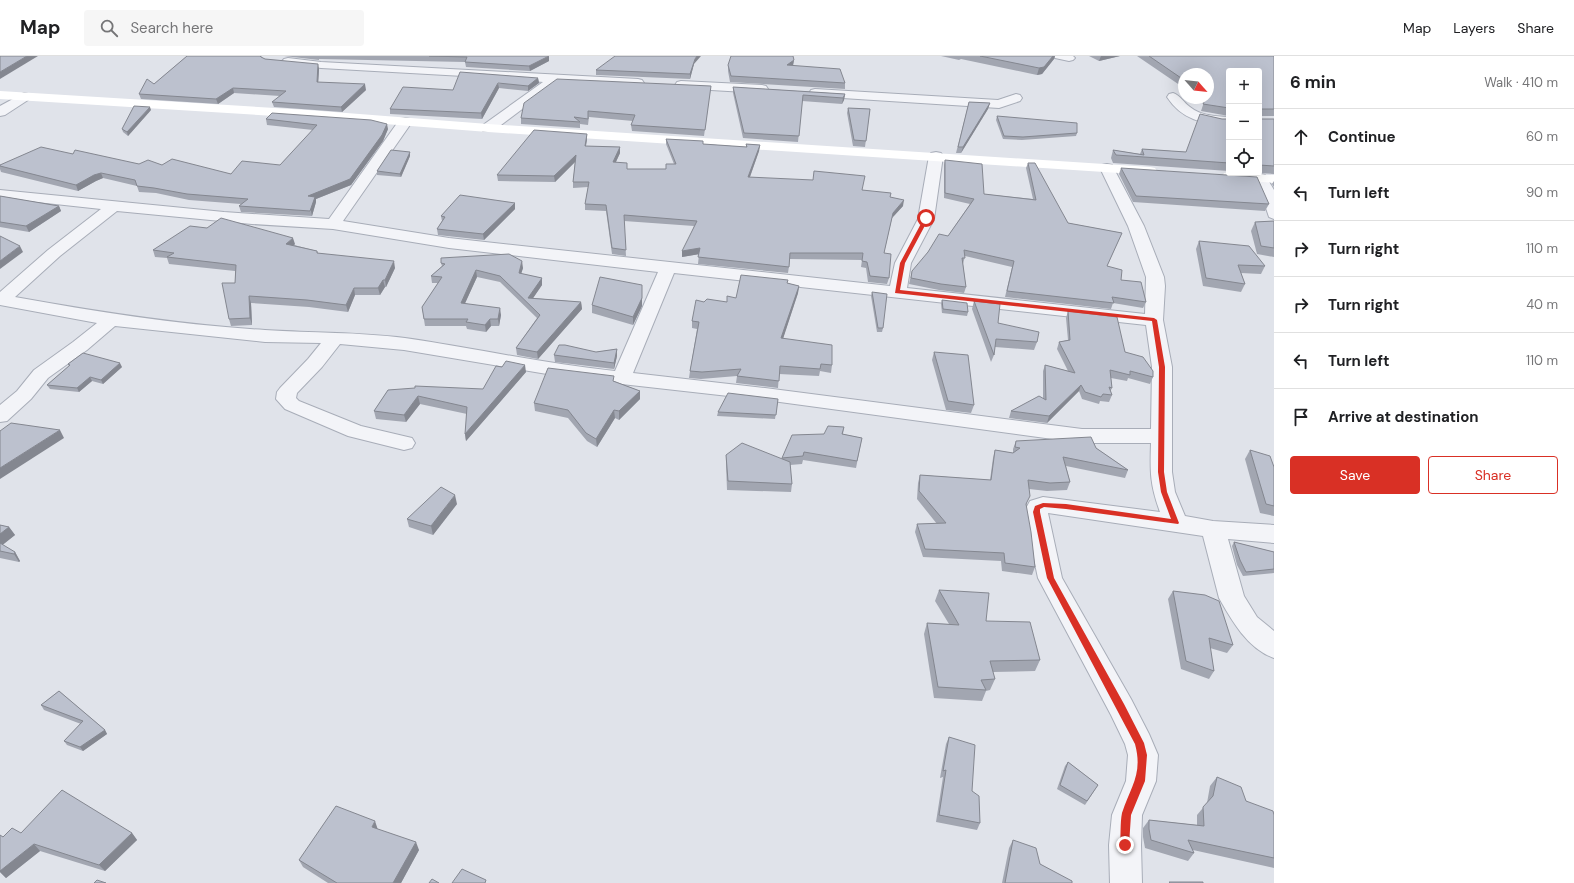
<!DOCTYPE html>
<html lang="en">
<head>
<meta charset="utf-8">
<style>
	body { margin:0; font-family:"DM Sans",sans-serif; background:#f6f6f6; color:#202124 }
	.controls { position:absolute; right:12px; top:12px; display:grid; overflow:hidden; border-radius:4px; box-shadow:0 4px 16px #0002 }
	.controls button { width:36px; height:36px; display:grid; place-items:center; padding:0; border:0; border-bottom:1px solid #e0e0e0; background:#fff; color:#202124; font:20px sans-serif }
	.compass { position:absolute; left:1178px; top:12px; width:36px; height:36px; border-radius:50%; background:#fff; box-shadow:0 4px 16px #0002; rotate:117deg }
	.stop { position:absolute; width:12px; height:12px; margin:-9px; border:3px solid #d93025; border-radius:50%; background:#fff }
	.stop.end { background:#d93025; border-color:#fff; box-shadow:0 1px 4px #0008 }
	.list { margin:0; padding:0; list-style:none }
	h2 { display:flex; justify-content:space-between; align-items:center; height:52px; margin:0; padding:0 16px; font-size:17px }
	h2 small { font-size:13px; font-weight:400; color:#757577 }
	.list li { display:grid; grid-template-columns:26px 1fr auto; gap:12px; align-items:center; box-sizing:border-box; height:56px; padding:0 16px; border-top:1px solid #e0e0e0 }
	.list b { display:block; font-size:15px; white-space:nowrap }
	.list em { font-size:13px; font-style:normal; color:#757577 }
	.actions { display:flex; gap:8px; padding:12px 16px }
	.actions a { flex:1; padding:9px 0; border:1px solid #d93025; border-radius:4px; text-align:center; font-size:14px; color:#d93025 }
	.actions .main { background:#d93025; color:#fff }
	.icon { flex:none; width:22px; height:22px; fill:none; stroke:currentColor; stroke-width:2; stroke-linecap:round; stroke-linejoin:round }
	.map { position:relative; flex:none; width:1274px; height:827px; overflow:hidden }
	header { display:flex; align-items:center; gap:24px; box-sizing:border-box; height:56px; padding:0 20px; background:#fff; border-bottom:1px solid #e0e0e0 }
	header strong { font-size:19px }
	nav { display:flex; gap:22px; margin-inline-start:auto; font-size:14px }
	.search { width:280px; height:36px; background:#f6f6f6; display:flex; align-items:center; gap:10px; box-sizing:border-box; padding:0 14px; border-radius:4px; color:#757577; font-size:15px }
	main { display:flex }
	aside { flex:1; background:#fff }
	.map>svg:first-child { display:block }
</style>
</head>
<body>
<header>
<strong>Map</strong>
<div class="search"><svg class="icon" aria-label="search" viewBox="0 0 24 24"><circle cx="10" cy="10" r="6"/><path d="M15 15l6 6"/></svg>Search here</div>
<nav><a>Map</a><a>Layers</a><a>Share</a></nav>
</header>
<main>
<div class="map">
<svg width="1274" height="827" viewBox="0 0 1274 827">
	<rect width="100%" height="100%" fill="#e0e3ea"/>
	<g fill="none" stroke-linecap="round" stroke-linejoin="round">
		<defs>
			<g id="street">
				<polygon points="1053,0 1073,0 1075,2 1073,4 1069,5 1055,2"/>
				<polygon points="288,2 321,6 638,23 642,24 644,27 642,30 638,31 557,27 493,75 483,75 481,72 483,69 543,26 499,22 321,12 284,7 282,5 284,3"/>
				<polygon points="681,25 762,29 766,30 768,33 766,36 762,37 677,32 675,29 677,26"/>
				<polygon points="815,33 998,44 1016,38 1020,39 1022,42 1020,45 999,52 811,40 809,37 811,34"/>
				<polygon points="24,37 28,38 30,41 28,44 5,59 0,60 0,50"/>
				<path d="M1173,37c7,2 11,10 17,14 11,9 25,9 39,10v8c-26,-1 -47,-5 -62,-28l2,-3z"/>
				<path d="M405,62l5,1 2,3 -69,99 106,17 441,48 5,-23 23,-44 11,-63 2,-3 5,-1 5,1 2,3 -9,63 -23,44 -4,25 238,26 1,-37 -18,-51 -28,-58 2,-3 5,-1 5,1 32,61 20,51 1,9 -2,34 9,47v105l3,20 10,24 28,5 61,4v18l-46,-4 16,57 13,21 17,14v27c-26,-9 -42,-37 -55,-60l-16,-62 -155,-23 14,65 69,121 18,35 9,21 -2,26 -14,34 -1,30 1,38h-32l-1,-38 3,-30 14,-34 2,-26 -3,-11 -14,-29 -73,-137 -14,-66 6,-11 13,-4 117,15c-10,-27 -10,-40 -9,-69h-69l-317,-43 -188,-21 -173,-29 -64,-6 -18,23 -25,26 -1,5 3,3 62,25 51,12 3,5 -3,5 -8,2 -56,-14 -63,-27 -9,-10 1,-7 3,-4 28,-29 13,-16 -56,-1 -150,-16 -28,24 -39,28 -17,21 -24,22 -7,1v-17l17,-14 17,-21 39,-28 24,-19 -97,-18v-13l48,-42 53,-41 -101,-11v-8l224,22 105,7 71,-100zM117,155l135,13 81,5 116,19 209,24 -43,99c-71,-7 -140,-23 -210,-33 -47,-6 -93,-5 -140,-8 -84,-5 -167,-18 -250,-33l45,-41zM674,217l472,52 6,42 -1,62h-69l-317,-41 -132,-15z"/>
				<polygon points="1260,118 1265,119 1274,134 1274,163 1269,161 1261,137 1253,122 1255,119"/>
			</g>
		</defs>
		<!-- street casing -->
		<use href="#street" stroke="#a8adb8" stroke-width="2"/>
		<!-- street -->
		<use href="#street" fill="#f3f4f8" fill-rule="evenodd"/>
		<!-- secondary -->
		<g fill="#fff" fill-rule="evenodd">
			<polygon points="0,35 308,54 488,68 1150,111 1155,112 1157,115 1155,118 1150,119 488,76 308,62 0,43"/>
			<polygon points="1229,116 1229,117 1274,119 1274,127 1224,123 1222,120 1224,117"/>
		</g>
	</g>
	<!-- wall -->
	<g fill="#a2a6b1">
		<polygon points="187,0 262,0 261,1 265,3 319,13 318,26 366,34 342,56 274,51 272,46 280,40 234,37 218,48 141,43 139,38 154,28"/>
		<polygon points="284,0 545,0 549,5 530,15 466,11 465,6 319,3 319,4"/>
		<polygon points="941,0 1055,0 1054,3 1042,18 1037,19 961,3 959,4"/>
		<polygon points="1089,0 1120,0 1099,5"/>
		<polygon points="1137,0 1274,0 1274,60 1261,60 1261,63 1274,63 1274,118 1259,117 1259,15 1229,15 1229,60 1201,55 1204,46 1198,42 1208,42 1208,18 1184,18 1184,32"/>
		<polygon points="794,4 793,10 845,27 845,33 730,26 728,15 728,9"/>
		<polygon points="694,8 690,23 596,19 596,14"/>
		<polygon points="538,22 539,27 528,35 499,32 482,63 390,58 390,53 453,34"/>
		<polygon points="733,31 845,38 844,44 842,48 802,45 798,86 743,82 733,37"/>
		<polygon points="710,36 704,80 632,75 631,69 633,65 589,61 588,69 580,68 580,72 521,68 521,62"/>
		<polygon points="969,46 990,47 988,53 961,97 956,97"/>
		<polygon points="848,52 870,53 865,91 853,90 847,57"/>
		<polygon points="151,54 128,80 123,76 122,73"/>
		<polygon points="997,60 1077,77 1076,80 1022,84 1003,83 996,64"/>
		<polygon points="266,63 388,73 383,85 351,129 316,143 316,146 312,160 241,156 239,150 241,148 189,144 156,137 139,136 137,130 103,122 96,125 78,135 1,116 0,113 0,109 73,98 139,108 162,109 231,118 280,109 313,74 267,69"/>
		<polygon points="1222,63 1229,63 1229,115 1113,107 1111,102 1113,94 1140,98 1142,93 1186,96"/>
		<polygon points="587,78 587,83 586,90 620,91 620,97 616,106 627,113 666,113 674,108 666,88 666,83 703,88 746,91 746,88 760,89 759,95 750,121 862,134 890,141 903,150 892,162 884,197 889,222 887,228 868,226 866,212 861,211 862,204 790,203 788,217 698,208 699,198 682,201 694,170 624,165 626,200 612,198 606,155 585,154 585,148 588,131 573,132 573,126 575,106 555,126 498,125 497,119"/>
		<polygon points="410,100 401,121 377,119 377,115"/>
		<polygon points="945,104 984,138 1033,143 1026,112 1028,107 1068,167 1122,177 1107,210 1121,224 1146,246 1143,252 1113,247 1111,253 1005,241 1012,211 965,200 963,208 966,231 964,237 939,234 909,228 912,215 948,180 970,148 944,142 944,109"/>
		<polygon points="1121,112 1269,148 1265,155 1133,146 1119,118"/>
		<polygon points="1274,125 1274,131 1272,128"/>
		<polygon points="0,140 59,150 61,155 29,176 0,171"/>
		<polygon points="515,147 515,153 484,184 438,179 437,173 442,165 441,160"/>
		<polygon points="1274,165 1274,201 1257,198 1251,175 1255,166"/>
		<polygon points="1199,185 1265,210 1261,218 1241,217 1245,228 1241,236 1203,230 1196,193"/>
		<polygon points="295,188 294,189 317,195 318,197 395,212 386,231 385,231 380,239 355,239 348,256 309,251 251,247 252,269 231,270 229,263 235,227 235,215 169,208 167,202 155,201 153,194"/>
		<polygon points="441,207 523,212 521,218 542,222 542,229 533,242 581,246 582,253 538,303 517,299 516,292 537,262 500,226 477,221 465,247 501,259 499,270 491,270 486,276 467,273 466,270 425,270 422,251 438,227 432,227 431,220 442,210"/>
		<polygon points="787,227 799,230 798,237 783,282 832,309 831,317 820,315 819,320 779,318 778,332 736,327 737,320 701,323 689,322 690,315 697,273 692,272 692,265 704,246 727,246 736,242"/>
		<polygon points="872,236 883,272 882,276 877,276 871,240"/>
		<polygon points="942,244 968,256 967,260 942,257 941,248"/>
		<polygon points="974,245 998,267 1037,286 1034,294 995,291 994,299 991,306 972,253"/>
		<polygon points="592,249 642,250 633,269 592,257"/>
		<polygon points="1068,255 1125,296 1153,321 1150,328 1128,322 1127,325 1111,322 1112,332 1110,336 1112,339 1109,346 1100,345 1099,348 1082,343 1079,335 1047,367 1009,362 1011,355 1043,343 1043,315 1045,309 1068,315 1057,293 1059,286 1068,284 1066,262"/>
		<polygon points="617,293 617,300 614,313 555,306 554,299 596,296"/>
		<polygon points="934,296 974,349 971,357 946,354 932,304"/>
		<polygon points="68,308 122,311 103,328 92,325 79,336 50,333 47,329 69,310"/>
		<polygon points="502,311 526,316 466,385 465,378 467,358 420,348 406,366 376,363 374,355 388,334 483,333"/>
		<polygon points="614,325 640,335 640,343 619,364 615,362 597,391 587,385 568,362 535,355 534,347"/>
		<polygon points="778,343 775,363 717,360 718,356"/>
		<polygon points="844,371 843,378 862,382 856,412 803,404 802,408 790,409 792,428 791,436 727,434 726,408 726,399 782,403 782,402 824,378"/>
		<polygon points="1016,385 1096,392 1128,414 1125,422 1066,410 1070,426 1067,434 1047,435 1029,433 1026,450 1035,511 1032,519 1002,515 1001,505 923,501 915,476 917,468 937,468 917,443 918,427 920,419 990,424 993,402 995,394 1013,397 1013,393"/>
		<polygon points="1250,394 1274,411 1274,460 1260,457 1245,403"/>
		<polygon points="457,448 433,479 409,471 407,463"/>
		<polygon points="0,469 9,471 15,479 2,489 15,496 20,505 19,506 0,502"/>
		<polygon points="1234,486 1274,496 1274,517 1243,520 1237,509 1232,490"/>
		<polygon points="939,534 986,565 1040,604 1035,615 993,616 995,623 990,634 986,635 982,645 934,642 924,578 927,567 949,568 935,545"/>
		<polygon points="1173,535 1233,589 1227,597 1210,592 1214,615 1209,623 1181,613 1168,543"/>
		<polygon points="59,635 105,674 107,678 83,695 67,689 64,685 81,668 44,654 41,649"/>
		<polygon points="949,681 980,767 977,774 936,766 943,721 940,722 946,688"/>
		<polygon points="1068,706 1098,729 1085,749 1057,733 1065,710"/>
		<polygon points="1217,721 1246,745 1274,759 1274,812 1193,794 1194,797 1188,805 1145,792 1143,781 1143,772 1149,764 1197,769 1197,759 1207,747 1210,730"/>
		<polygon points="378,773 419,794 401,827 328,827 303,811 299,804"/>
		<polygon points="21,777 132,777 137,784 105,815 40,795 6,822 0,816 0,779 3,781"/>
		<polygon points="1013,784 1040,808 1072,827 1002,827 1009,792"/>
	</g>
	<!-- shaded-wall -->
	<g fill="#848790">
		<polygon points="27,0 38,0 0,23 0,16"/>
		<polygon points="549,0 549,5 530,15 529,10"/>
		<polygon points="697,0 701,0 694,8 690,23 690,18 695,3"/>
		<polygon points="1053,0 1055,0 1054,3 1042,18 1037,19 1039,12"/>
		<polygon points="1101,0 1120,0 1099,5"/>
		<polygon points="794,4 793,9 786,15 787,9"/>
		<polygon points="318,8 319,13 318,31 317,26"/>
		<polygon points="538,22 539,27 528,35 528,30"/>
		<polygon points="498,27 499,32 482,63 481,57"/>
		<polygon points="365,28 366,34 342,56 341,51"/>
		<polygon points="233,32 234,37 218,48 216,43"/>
		<polygon points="845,38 844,44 842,48 843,42"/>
		<polygon points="990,47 988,53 961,97 963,91"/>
		<polygon points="150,51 151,54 128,80 127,76"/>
		<polygon points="387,68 388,73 383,85 351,129 316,143 316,146 312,160 308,140"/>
		<polygon points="587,78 587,83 585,95 585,90"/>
		<polygon points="760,89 759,95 748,126 748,121"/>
		<polygon points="620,91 620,97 613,112 613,106"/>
		<polygon points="410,96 410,100 401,121 400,118"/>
		<polygon points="576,99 576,105 555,126 554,120"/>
		<polygon points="101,117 103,122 96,125 78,135 76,129 94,119"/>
		<polygon points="904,144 903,150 892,162 893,157"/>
		<polygon points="515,147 515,153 484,184 483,178"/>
		<polygon points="59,150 61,155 29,176 26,170"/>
		<polygon points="293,182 295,188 288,195 286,188"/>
		<polygon points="20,190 23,196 0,213 0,205"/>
		<polygon points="700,192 700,198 682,201 682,195"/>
		<polygon points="394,205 395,212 386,231 385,224"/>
		<polygon points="522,205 523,212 519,224 519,217"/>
		<polygon points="476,214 477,221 462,254 461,247"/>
		<polygon points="542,222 542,229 529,248 528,242"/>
		<polygon points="383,224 385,231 380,239 378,232"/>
		<polygon points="642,229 642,250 633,269 633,261"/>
		<polygon points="799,230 798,237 781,289 781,282"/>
		<polygon points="354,232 355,239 348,256 346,249"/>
		<polygon points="249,240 251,247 252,269 250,262"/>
		<polygon points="581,246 582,253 538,303 537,296"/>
		<polygon points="500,252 501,259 499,270 498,263"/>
		<polygon points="490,263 491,270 486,276 485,269"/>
		<polygon points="617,293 617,300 614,313 614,307"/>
		<polygon points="120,307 122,311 103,328 101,324"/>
		<polygon points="525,309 526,316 466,385 465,378"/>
		<polygon points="90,321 92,325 79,336 77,332"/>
		<polygon points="1081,329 1079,335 1047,367 1049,360"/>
		<polygon points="640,335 640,343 619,364 619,355"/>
		<polygon points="418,340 420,348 406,366 404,359"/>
		<polygon points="614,354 615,362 597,391 596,383"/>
		<polygon points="60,374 64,382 0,423 0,412"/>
		<polygon points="455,439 457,448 433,479 431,470"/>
		<polygon points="9,471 15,479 0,491 0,478"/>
		<polygon points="15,496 20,505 19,506 14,498"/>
		<polygon points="105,674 107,678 83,695 80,691"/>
		<polygon points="375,765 378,774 372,771"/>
		<polygon points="132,777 137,784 105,815 99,809"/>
		<polygon points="416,786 419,794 401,827 393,827"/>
		<polygon points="34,788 40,795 6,822 0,816 0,815"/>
	</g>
	<!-- building -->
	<g fill="#bcc1ce" stroke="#848790">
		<polygon points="0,0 27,0 0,16"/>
		<polygon points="187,0 260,0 261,1 265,3 318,8 317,26 365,28 341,51 272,46 286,35 233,32 216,43 139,38 147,23 154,28"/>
		<polygon points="429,0 549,0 529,10 465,6 467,1"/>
		<polygon points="615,0 697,0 695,3 690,18 596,14"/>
		<polygon points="731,0 793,0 794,4 787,9 840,13 845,27 731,20 728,9"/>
		<polygon points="980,0 1053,0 1044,11 1039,12"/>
		<polygon points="1149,0 1274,0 1274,53 1261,53 1261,63 1274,63 1274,110 1259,109 1259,15 1229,15 1229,52 1203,48 1206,42 1208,42 1208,18 1184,18 1184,24"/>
		<polygon points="460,16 538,22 528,30 498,27 481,57 390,53 403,31 453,34"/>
		<polygon points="557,23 711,30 705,74 631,69 635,59 588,55 588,63 574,61 580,66 521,62 524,47"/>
		<polygon points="733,31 845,38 843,42 803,39 799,80 744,77"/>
		<polygon points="969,46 990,47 963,91 958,91"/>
		<polygon points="134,50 150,51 127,76 122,73"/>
		<polygon points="848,52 870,53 866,85 854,84"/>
		<polygon points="272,57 371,64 387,68 382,79 350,123 308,140 315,141 310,155 239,150 248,143 187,138 154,132 137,130 135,124 101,117 94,119 76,129 0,110 0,109 41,91 73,98 75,94 139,108 148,104 162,109 172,103 231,118 242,105 280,109 317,69 266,63"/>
		<polygon points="1200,58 1222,63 1229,63 1229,107 1116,99 1113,94 1144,99 1142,93 1186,96"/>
		<polygon points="997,60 1077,67 1077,77 1023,81 1004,80"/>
		<polygon points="534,74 587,78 585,90 620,91 613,106 627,107 627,113 666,113 666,108 676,108 666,83 703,85 703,88 747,91 746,88 760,89 748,121 813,124 814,115 865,120 862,134 891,137 890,141 904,144 893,157 884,197 891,198 889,222 870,220 867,206 862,205 863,197 790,197 789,211 698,201 700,192 682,195 697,165 624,159 626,194 612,192 606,149 585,148 589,126 573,126 576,99 554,120 497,119"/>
		<polygon points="391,94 410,96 400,118 377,115"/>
		<polygon points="945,104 982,108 984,138 1036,144 1028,107 1035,107 1068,167 1122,177 1107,210 1122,214 1121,224 1141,226 1146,246 1112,241 1114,247 1007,235 1014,205 964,194 965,202 962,202 966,231 941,228 911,222 912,215 928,196 939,178 948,180 974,143 945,137"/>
		<polygon points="1121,112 1257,121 1269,148 1136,140"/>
		<polygon points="460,139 515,147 483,178 437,173 445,161 441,160"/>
		<polygon points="0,140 59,150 26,170 0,166"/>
		<polygon points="221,162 293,182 286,188 317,195 317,197 394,205 385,224 383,224 378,232 354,232 346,249 307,244 249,240 250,262 229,263 222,227 235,227 236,209 167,201 174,197 153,194 190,170 207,172"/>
		<polygon points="1274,165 1274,192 1261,190 1255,166"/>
		<polygon points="0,180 20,190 0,205"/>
		<polygon points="1199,185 1249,190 1265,210 1238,209 1245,228 1206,222"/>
		<polygon points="509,198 522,205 519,217 542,222 528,242 581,246 537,296 516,292 540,259 500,220 476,214 461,247 500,252 498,263 490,263 485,269 466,266 468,263 424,263 422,251 442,221 431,220 445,208 441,207 441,202"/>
		<polygon points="741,219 788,224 787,227 799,230 781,282 832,289 832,309 821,308 820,313 780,310 779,325 737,320 741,313 702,316 690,315 699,266 692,265 696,244 704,246 707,243 727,246 727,240 736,242"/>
		<polygon points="600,221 642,229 642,242 633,261 592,249"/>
		<polygon points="872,236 887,238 883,272 878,272"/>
		<polygon points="942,244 967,247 968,256 943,253"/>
		<polygon points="974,245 1000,248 998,267 1039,276 1037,286 996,283 994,299"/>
		<polygon points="1068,255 1117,261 1125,296 1143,301 1153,315 1153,321 1130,315 1130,319 1110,314 1112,332 1109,331 1112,339 1103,338 1101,341 1085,336 1081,329 1049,360 1011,355 1039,340 1046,344 1045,309 1075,317 1059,286 1070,284"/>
		<polygon points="559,289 565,289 596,296 617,293 614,307 554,299"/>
		<polygon points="934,296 968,299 974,349 948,345"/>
		<polygon points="83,297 120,307 101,324 90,321 77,332 47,329 70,309 68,308"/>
		<polygon points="506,305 525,309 465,378 467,351 418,340 404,359 374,355 388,334 415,332 415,330 483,333 496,310 502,311"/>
		<polygon points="548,312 614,320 613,325 640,335 619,355 614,354 596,383 586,377 568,354 534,347"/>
		<polygon points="728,337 778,343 776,359 718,356"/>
		<polygon points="11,367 60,374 0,412 0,375"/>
		<polygon points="828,370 844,371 842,378 862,382 857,405 804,396 803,400 782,402 792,379 824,378"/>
		<polygon points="1091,381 1096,392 1128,414 1063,401 1070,426 1050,427 1028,424 1030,440 1026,448 1031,476 1035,511 1005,507 1004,497 925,493 917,468 946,467 919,435 920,419 991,424 995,394 1013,397 1020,392 1015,391 1016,385"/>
		<polygon points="742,387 790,406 792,428 728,425 726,399"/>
		<polygon points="1250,394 1270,400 1274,411 1274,450 1266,448"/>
		<polygon points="441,431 455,439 431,470 407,463"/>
		<polygon points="0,469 9,471 0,478"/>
		<polygon points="1234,486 1274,496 1274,513 1246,516 1240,504"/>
		<polygon points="0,487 15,496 14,498 0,495"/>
		<polygon points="939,534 989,537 986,565 1030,566 1040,604 990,605 995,623 981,624 986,634 938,631 927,567 959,569"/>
		<polygon points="1173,535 1205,539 1219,545 1233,589 1209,582 1214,615 1186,605"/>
		<polygon points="59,635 105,674 80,691 64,685 83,665 41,649"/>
		<polygon points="949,681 975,689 972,735 979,740 980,767 939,759 946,714 943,715"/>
		<polygon points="1068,706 1098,729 1087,745 1060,729"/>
		<polygon points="1217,721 1241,731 1246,745 1273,755 1274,759 1274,802 1188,784 1194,797 1151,784 1149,773 1149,764 1204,770 1203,751 1213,740"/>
		<polygon points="62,734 132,777 99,809 34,788 0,815 0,779 3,781 12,772 21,777"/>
		<polygon points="336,750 375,765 372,771 416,786 393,827 337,827 299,804"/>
		<polygon points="1013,784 1036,792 1040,808 1072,825 1072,827 1005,827"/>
		<polygon points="462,813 486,824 485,827 452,827"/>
		<polygon points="432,823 439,827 429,827"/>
		<polygon points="97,824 106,827 94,827"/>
		<polygon points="1169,826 1203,826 1203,827 1170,827"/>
	</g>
	<!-- route -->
	<path fill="#d93025" d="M926,161l3,1 -24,45 -5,27 254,28 3,2 8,47 -1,105 3,20 12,31 -1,1 -112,-15 -22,-2 -4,2v3l14,66 70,126 20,39 3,12 -2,26 -14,34 -2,30 -1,3 -3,1 -4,-1 -1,-3c1,-10 0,-22 2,-32 9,-27 21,-39 13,-69l-88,-166 -14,-66 2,-6 8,-3 23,1 105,15 -10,-27 -3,-20 1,-105 -7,-46 -257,-28 5,-30 24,-45z"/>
</svg>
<div class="controls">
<button>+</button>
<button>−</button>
<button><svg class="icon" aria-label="locate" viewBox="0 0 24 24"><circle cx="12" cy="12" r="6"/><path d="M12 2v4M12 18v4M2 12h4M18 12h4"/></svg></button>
</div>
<svg class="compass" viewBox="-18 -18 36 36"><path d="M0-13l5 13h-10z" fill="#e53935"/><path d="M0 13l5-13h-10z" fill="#757577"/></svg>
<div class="stop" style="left:926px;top:162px"></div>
<div class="stop end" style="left:1125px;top:789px"></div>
</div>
<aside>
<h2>6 min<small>Walk · 410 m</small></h2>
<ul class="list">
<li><svg class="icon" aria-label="ahead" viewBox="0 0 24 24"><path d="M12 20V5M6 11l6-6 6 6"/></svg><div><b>Continue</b></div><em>60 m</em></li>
<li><svg class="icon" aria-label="left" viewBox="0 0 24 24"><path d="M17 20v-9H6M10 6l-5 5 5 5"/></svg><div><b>Turn left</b></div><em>90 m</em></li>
<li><svg class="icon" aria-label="right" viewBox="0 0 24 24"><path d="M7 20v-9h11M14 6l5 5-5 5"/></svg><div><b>Turn right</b></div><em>110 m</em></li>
<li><svg class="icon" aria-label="right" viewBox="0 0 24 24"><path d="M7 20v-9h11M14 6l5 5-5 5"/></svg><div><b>Turn right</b></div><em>40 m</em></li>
<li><svg class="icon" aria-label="left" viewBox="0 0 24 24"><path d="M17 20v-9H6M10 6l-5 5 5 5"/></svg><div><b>Turn left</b></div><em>110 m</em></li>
<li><svg class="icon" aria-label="arrive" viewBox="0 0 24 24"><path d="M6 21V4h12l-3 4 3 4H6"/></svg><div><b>Arrive at destination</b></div></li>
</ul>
<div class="actions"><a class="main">Save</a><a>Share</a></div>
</aside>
</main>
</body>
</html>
